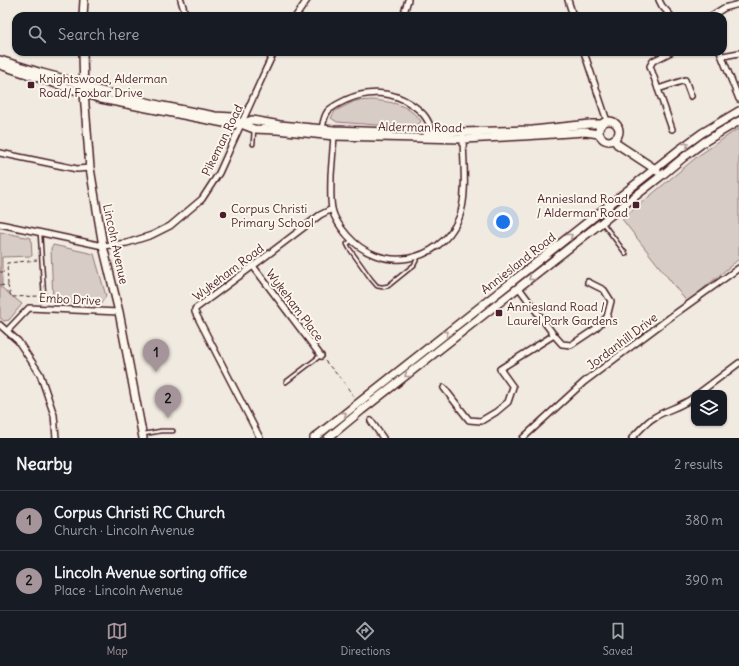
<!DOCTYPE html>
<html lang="en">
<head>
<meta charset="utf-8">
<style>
	body { margin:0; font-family:Delius,sans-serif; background:#242831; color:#f1f3f6 }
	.controls { position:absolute; right:12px; bottom:12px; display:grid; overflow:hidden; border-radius:8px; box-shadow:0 1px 3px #0004 }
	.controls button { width:36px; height:36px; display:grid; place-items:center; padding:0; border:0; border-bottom:1px solid #363941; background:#171b24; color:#f1f3f6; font:20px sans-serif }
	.you { position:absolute; left:503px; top:222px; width:14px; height:14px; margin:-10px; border:3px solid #fff; border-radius:50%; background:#1a73e8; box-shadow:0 0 0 6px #1a73e833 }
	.badge { display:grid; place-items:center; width:26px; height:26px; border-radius:50%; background:#a6949b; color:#111; font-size:13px; font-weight:700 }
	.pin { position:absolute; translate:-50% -33px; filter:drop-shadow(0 1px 2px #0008) }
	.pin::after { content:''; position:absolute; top:21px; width:14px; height:12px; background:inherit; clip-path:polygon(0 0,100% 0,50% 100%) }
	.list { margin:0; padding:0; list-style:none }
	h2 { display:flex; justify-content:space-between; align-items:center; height:52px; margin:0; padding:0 16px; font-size:17px }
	h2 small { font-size:13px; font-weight:400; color:#9ea1a6 }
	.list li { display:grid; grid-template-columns:26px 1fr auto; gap:12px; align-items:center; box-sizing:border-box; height:60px; padding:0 16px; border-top:1px solid #363941 }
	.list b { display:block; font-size:15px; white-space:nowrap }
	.list p { margin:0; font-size:13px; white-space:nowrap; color:#9ea1a6 }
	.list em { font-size:13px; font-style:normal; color:#9ea1a6 }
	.icon { flex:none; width:22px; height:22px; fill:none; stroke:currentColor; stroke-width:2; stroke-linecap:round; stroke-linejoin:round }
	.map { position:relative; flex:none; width:739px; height:438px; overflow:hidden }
	.search { position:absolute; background:#171b24; box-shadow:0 1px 3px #0004; left:12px; right:12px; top:12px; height:44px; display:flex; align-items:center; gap:10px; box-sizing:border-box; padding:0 14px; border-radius:12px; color:#9ea1a6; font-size:15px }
	.sheet { height:172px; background:#171b24 }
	nav { display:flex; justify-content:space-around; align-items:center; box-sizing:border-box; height:56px; border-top:1px solid #363941; background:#171b24; font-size:11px; color:#9ea1a6 }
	nav a { display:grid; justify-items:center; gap:2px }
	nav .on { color:#a6949b }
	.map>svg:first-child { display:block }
</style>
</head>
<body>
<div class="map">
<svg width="739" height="438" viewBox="0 0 739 438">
	<rect width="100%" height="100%" fill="#f0eae0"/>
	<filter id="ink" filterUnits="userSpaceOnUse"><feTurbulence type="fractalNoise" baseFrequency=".025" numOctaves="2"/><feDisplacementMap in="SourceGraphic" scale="8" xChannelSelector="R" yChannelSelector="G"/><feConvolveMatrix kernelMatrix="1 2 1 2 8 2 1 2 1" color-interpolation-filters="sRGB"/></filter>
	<g filter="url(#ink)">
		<!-- green -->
		<g fill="#d8ccc6" stroke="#917678">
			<path d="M372,100c21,2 35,4 49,21l-3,4h-42l-39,-3 -6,-4 4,-7 20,-10z"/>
			<polygon points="739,128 739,259 687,302 622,219 698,156"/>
			<polygon points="0,232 31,238 32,256 2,257 2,288 22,304 9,320 4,321 0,318"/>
			<polygon points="53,245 94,254 106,296 100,305 53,302 51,248"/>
		</g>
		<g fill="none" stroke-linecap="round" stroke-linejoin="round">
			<defs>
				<g id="lane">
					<polyline points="253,144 254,129"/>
					<polyline points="602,222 626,254"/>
					<polyline points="40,233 44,296"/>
					<polyline points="351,241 347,244 349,248 371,279 377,286 382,287 388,286 414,265 418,257"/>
					<polyline points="286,382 320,356"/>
					<polyline points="144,434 161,431 173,431"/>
				</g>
				<g id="street">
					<polyline points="181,0 184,10 187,16"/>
					<polyline points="568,0 573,16"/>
					<polyline points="659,0 662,6 671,16"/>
					<polyline points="296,16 307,0"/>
					<polyline points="403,16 408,0"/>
					<polyline points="711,16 724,8 739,4"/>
					<polyline points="584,52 607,121"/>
					<polyline points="671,52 653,61 650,66 672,129"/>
					<polyline points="720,52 739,99"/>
					<polyline points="723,56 739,53"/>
					<polyline points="658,89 685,80 691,96"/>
					<path d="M322,129c1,-6 2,-13 6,-18 5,-5 12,-8 18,-11 22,-10 46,-9 65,4 12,8 18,15 21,29"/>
					<path d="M334,136c-1,13 -2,26 -3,39 0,11 -1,23 1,34 2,9 9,19 15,26 33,39 92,29 112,-17 9,-22 4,-58 4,-82"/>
					<polyline points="0,153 77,169 90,168"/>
					<polyline points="0,224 103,246 127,243 152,235 170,226 202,199 219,173 266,69 274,52"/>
					<polyline points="253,266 321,356"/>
					<polyline points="519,288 554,335 562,344 571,345 595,329 607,317 611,301 604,290 588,282"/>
					<polyline points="0,325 18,341 40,374 54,415 56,438"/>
					<polyline points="7,331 29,308 119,312"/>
					<polyline points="444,388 469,420 481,421 496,412 508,402 513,387 500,369 554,335"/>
					<polyline points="699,393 739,363"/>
					<polyline points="371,421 383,438"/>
					<polyline points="260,438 195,312 195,309 253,266 320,215 332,209"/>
					<polyline points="523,438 584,382 672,316 739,268"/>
					<path d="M632,438c6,-6 16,-18 23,-21 13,-8 26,-10 39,-20"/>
				</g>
				<g id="secondary">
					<polyline points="83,16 84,0"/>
					<polyline points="83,52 84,93 90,168 103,246 119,312 143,438"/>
					<polyline points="0,60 42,73 61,78 97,90 163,106 215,116 233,117 241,124 254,129 277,130 334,136 463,139 523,136 585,132 599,134"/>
					<polyline points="0,65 101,99 229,124 241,124 252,120 280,125 334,130 389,132"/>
					<circle cx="609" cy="131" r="10"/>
					<polyline points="427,133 533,130 590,124 601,124"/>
					<polyline points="614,139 617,144 655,169 657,171"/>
					<polyline points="314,438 680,149 702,133 739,111"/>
					<polyline points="328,438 362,410 661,176 684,157 704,142 739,121"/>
				</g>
			</defs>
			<!-- lane casing -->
			<use href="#lane" stroke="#4a1f2b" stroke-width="5.5"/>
			<!-- street casing -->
			<use href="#street" stroke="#4a1f2b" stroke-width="8"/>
			<!-- secondary casing -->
			<use href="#secondary" stroke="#4a1f2b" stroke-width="10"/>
			<!-- path -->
			<g stroke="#4a1f2b" stroke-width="1" stroke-dasharray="4 3" stroke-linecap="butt">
				<polyline points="0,272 7,272"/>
				<polyline points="0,285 8,286 11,297 40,296"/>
				<polyline points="8,285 7,263 37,260"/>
				<polyline points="325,361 343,381 354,397"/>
			</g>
			<!-- lane -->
			<use href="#lane" stroke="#fbf7ec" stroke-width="2.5"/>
			<!-- street -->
			<use href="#street" stroke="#fbf7ec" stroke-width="5"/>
			<!-- secondary -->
			<use href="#secondary" stroke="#fbf7ec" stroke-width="7"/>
		</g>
		<!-- one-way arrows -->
		<defs><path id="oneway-chevron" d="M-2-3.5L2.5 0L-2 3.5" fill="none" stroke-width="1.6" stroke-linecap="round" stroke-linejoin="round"/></defs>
		<g stroke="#ab9695">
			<use href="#oneway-chevron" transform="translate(686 145) rotate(-36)"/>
			<use href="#oneway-chevron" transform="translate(570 236) rotate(-38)"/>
			<use href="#oneway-chevron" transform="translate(531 278) rotate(142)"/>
			<use href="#oneway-chevron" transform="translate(446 333) rotate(-38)"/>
			<use href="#oneway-chevron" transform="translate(407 375) rotate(142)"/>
			<use href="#oneway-chevron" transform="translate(344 414) rotate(-38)"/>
		</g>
	</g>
	<!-- markers -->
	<g fill="#4a1f2b" stroke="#fbf7ec" stroke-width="1.5">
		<rect x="27" y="81" width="8" height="8" rx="2"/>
		<rect x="632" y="201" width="8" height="8" rx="2"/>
		<circle cx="223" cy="215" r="4"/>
		<rect x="495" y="309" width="8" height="8" rx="2"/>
	</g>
	<g text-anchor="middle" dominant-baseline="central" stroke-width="4" stroke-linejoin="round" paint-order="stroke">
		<!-- poi labels -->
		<g font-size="12" fill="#4a1f2b" stroke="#fbf7ec" text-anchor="start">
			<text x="39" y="78">Knightswood, Alderman<tspan x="39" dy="14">Road/ Foxbar Drive</tspan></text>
			<text x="628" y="198" text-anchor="end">Anniesland Road<tspan x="628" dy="14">/ Alderman Road</tspan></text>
			<text x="231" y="208">Corpus Christi<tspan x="231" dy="14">Primary School</tspan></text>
			<text x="507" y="306">Anniesland Road /<tspan x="507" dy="14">Laurel Park Gardens</tspan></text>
		</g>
		<!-- street labels -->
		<g font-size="12" fill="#4a1f2b" stroke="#fbf7ec">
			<text transform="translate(420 127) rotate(1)">Alderman Road</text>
			<text transform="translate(222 140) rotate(-64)">Pikeman Road</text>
			<text transform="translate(116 244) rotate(78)">Lincoln Avenue</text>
			<text transform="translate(518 263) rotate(-38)">Anniesland Road</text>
			<text transform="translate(228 272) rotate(-37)">Wykeham Road</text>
			<text transform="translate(70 299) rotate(3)">Embo Drive</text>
			<text transform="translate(295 305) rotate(53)">Wykeham Place</text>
			<text transform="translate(622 341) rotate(-37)">Jordanhill Drive</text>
		</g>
	</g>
</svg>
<div class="controls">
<button><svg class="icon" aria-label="layers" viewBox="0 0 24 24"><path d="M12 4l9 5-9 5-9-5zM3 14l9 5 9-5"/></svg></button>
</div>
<div class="you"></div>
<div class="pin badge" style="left:156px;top:372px">1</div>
<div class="pin badge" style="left:168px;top:418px">2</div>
<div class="search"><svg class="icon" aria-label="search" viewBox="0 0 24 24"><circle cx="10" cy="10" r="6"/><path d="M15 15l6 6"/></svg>Search here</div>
</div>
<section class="sheet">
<h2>Nearby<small>2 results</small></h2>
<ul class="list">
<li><span class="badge">1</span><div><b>Corpus Christi RC Church</b><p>Church · Lincoln Avenue</p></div><em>380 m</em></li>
<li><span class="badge">2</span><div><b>Lincoln Avenue sorting office</b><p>Place · Lincoln Avenue</p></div><em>390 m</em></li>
</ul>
</section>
<nav>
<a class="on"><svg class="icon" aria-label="map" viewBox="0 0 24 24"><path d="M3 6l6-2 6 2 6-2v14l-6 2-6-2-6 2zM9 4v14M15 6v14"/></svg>Map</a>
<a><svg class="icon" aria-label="directions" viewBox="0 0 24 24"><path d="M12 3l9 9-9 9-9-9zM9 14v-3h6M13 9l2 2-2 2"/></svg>Directions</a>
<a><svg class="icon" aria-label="saved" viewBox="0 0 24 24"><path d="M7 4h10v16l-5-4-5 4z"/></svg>Saved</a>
</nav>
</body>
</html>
